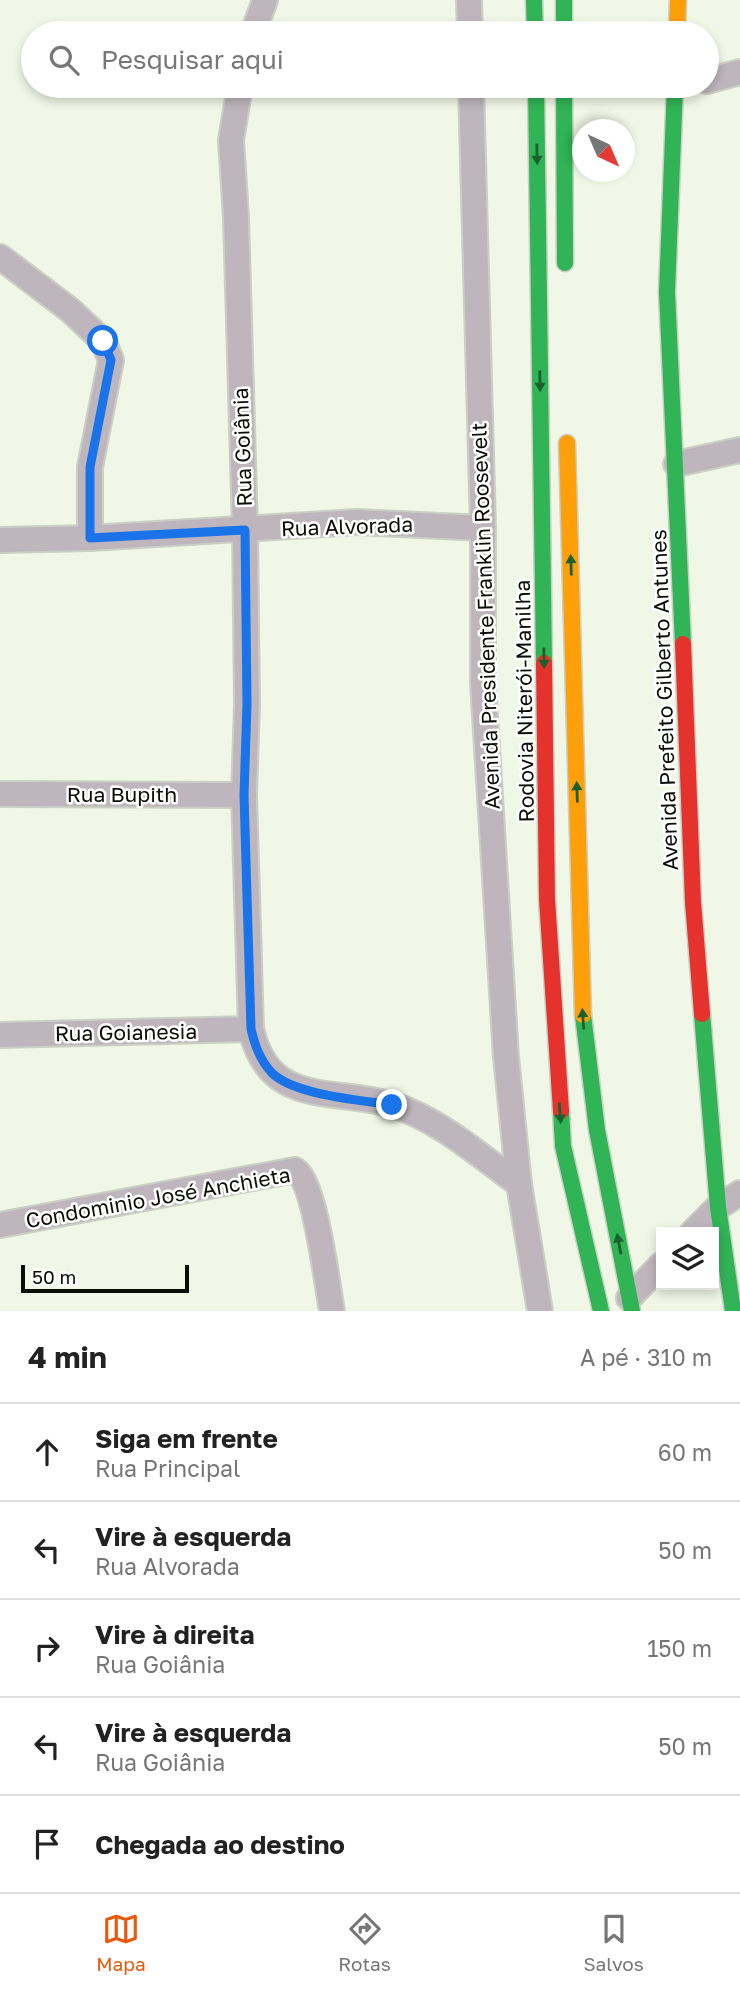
<!DOCTYPE html>
<html lang="pt">
<head>
<meta charset="utf-8">
<style>
	body { margin:0; font-family:"Golos Text",sans-serif; background:#f2f2f2; color:#222 }
	.controls { position:absolute; right:21px; bottom:21px; display:grid; overflow:hidden; border-radius:0px; box-shadow:0 4px 10px #0003 }
	.controls button { width:63px; height:63px; display:grid; place-items:center; padding:0; border:0; border-bottom:2px solid #e0e0e0; background:#fff; color:#222; font:35px sans-serif }
	.compass { position:absolute; left:572px; top:119px; width:63px; height:63px; border-radius:50%; background:#fff; box-shadow:0 4px 10px #0003; rotate:136deg }
	.scale { position:absolute; left:21px; bottom:18px; width:168px; box-sizing:border-box; padding-left:7px; border:4px solid #090d05; border-top:0; font-size:19px; line-height:24px; white-space:nowrap; color:#090d05; -webkit-text-stroke:5px #fff; paint-order:stroke }
	.stop { position:absolute; width:21px; height:21px; margin:-16px; border:5px solid #1a73e8; border-radius:50%; background:#fff }
	.stop.end { background:#1a73e8; border-color:#fff; box-shadow:0 2px 7px #0008 }
	.list { margin:0; padding:0; list-style:none }
	h2 { display:flex; justify-content:space-between; align-items:center; height:91px; margin:0; padding:0 28px; font-size:30px }
	h2 small { font-size:23px; font-weight:400; color:#767676 }
	.list li { display:grid; grid-template-columns:46px 1fr auto; gap:21px; align-items:center; box-sizing:border-box; height:98px; padding:0 28px; border-top:2px solid #e0e0e0 }
	.list b { display:block; font-size:26px; white-space:nowrap }
	.list p { margin:0; font-size:23px; white-space:nowrap; color:#767676 }
	.list em { font-size:23px; font-style:normal; color:#767676 }
	.icon { flex:none; width:38px; height:38px; fill:none; stroke:currentColor; stroke-width:2; stroke-linecap:round; stroke-linejoin:round }
	.map { position:relative; flex:none; width:740px; height:1311px; overflow:hidden }
	.search { position:absolute; background:#fff; box-shadow:0 4px 10px #0003; left:21px; right:21px; top:21px; height:77px; display:flex; align-items:center; gap:18px; box-sizing:border-box; padding:0 24px; border-radius:38px; color:#767676; font-size:26px }
	.sheet { height:581px; background:#fff }
	nav { display:flex; justify-content:space-around; align-items:center; box-sizing:border-box; height:98px; border-top:2px solid #e0e0e0; background:#fff; font-size:19px; color:#767676 }
	nav a { display:grid; justify-items:center; gap:4px }
	nav .on { color:#ea580c }
	.map>svg:first-child { display:block }
</style>
</head>
<body>
<div class="map">
<svg width="740" height="1311" viewBox="0 0 740 1311">
	<rect width="100%" height="100%" fill="#f1f7e7"/>
	<g fill="none" stroke-linecap="round" stroke-linejoin="round">
		<defs>
			<g id="street">
				<polyline points="469,0 470,33"/>
				<polyline points="253,33 265,0"/>
				<polyline points="707,81 740,72"/>
				<path d="M240,86l-9,54 5,77 9,313 2,174 -3,91 7,234c18,80 83,58 142,76 47,15 87,51 126,79"/>
				<polyline points="471,86 483,528 483,683 506,1057 519,1184 540,1311"/>
				<polyline points="0,257 70,310 103,341 111,360 90,467 90,538"/>
				<polyline points="676,464 740,450"/>
				<polyline points="0,540 90,538 357,522 483,528"/>
				<polyline points="0,794 244,795"/>
				<polyline points="0,1035 251,1029"/>
				<path d="M0,1225l295,-55c20,12 32,114 37,141"/>
				<polyline points="693,1232 718,1207 740,1193"/>
				<polyline points="629,1298 661,1265"/>
			</g>
			<g id="fast">
				<polyline points="534,0 535,33"/>
				<polyline points="564,0 564,33"/>
				<polyline points="536,86 544,663"/>
				<polyline points="564,86 565,263"/>
				<polyline points="675,86 667,292 683,644"/>
				<polyline points="702,1014 718,1207 733,1311"/>
				<polyline points="583,1015 597,1130 632,1311"/>
				<polyline points="561,1111 563,1146 601,1311"/>
			</g>
			<g id="slow">
				<polyline points="677,33 678,0"/>
				<polyline points="567,443 583,1015"/>
			</g>
			<g id="jam">
				<polyline points="683,644 693,902 702,1014"/>
				<polyline points="544,663 547,899 561,1111"/>
			</g>
		</defs>
		<!-- street casing -->
		<use href="#street" stroke="#cbd0c5" stroke-width="28"/>
		<!-- fast casing -->
		<use href="#fast" stroke="#cbd0c5" stroke-width="19"/>
		<!-- slow casing -->
		<use href="#slow" stroke="#cbd0c5" stroke-width="19"/>
		<!-- jam casing -->
		<use href="#jam" stroke="#cbd0c5" stroke-width="19"/>
		<!-- street -->
		<use href="#street" stroke="#beb6bc" stroke-width="24"/>
		<!-- fast -->
		<use href="#fast" stroke="#30b455" stroke-width="16"/>
		<!-- slow -->
		<use href="#slow" stroke="#ff9f0a" stroke-width="16"/>
		<!-- jam -->
		<use href="#jam" stroke="#e5322d" stroke-width="16"/>
	</g>
	<!-- one-way arrows -->
	<defs><path id="oneway-solid" d="M-6-.8H1V-3.2L6.5 0L1 3.2V.8H-6Z" transform="scale(1.75)"/></defs>
	<g fill="#1c602d">
		<use href="#oneway-solid" transform="translate(537 154) rotate(89)"/>
		<use href="#oneway-solid" transform="translate(540 381) rotate(89)"/>
		<use href="#oneway-solid" transform="translate(571 565) rotate(-92)"/>
		<use href="#oneway-solid" transform="translate(544 658) rotate(89)"/>
		<use href="#oneway-solid" transform="translate(577 792) rotate(-92)"/>
		<use href="#oneway-solid" transform="translate(583 1019) rotate(-94)"/>
		<use href="#oneway-solid" transform="translate(560 1113) rotate(86)"/>
		<use href="#oneway-solid" transform="translate(619 1244) rotate(-101)"/>
	</g>
	<g fill="none" stroke-linecap="round" stroke-linejoin="round">
		<!-- route -->
		<path stroke="#1a73e8" stroke-width="9" d="M103,341l8,19 -21,107v71l155,-8 2,174 -3,91 7,234c4,17 9,31 21,44 22,22 89,27 120,32"/>
	</g>
	<g text-anchor="middle" dominant-baseline="central" stroke-width="5" stroke-linejoin="round" paint-order="stroke">
		<!-- street labels -->
		<g font-size="21" fill="#090d05" stroke="#fff">
			<text transform="translate(242 447) rotate(-92)">Rua Goiânia</text>
			<text transform="translate(347 526) rotate(-2)">Rua Alvorada</text>
			<text transform="translate(485 616) rotate(-92)">Avenida Presidente Franklin Roosevelt</text>
			<text transform="translate(664 700) rotate(-92)">Avenida Prefeito Gilberto Antunes</text>
			<text transform="translate(524 701) rotate(-91)">Rodovia Niterói-Manilha</text>
			<text x="122" y="794">Rua Bupith</text>
			<text transform="translate(126 1032) rotate(-1)">Rua Goianesia</text>
			<text transform="translate(158 1197) rotate(-10)">Condominio José Anchieta</text>
		</g>
	</g>
</svg>
<div class="controls">
<button><svg class="icon" aria-label="layers" viewBox="0 0 24 24"><path d="M12 4l9 5-9 5-9-5zM3 14l9 5 9-5"/></svg></button>
</div>
<svg class="compass" viewBox="-18 -18 36 36"><path d="M0-13l5 13h-10z" fill="#e53935"/><path d="M0 13l5-13h-10z" fill="#767676"/></svg>
<div class="scale">50 m</div>
<div class="stop" style="left:103px;top:341px"></div>
<div class="stop end" style="left:392px;top:1105px"></div>
<div class="search"><svg class="icon" aria-label="search" viewBox="0 0 24 24"><circle cx="10" cy="10" r="6"/><path d="M15 15l6 6"/></svg>Pesquisar aqui</div>
</div>
<section class="sheet">
<h2>4 min<small>A pé · 310 m</small></h2>
<ul class="list">
<li><svg class="icon" aria-label="ahead" viewBox="0 0 24 24"><path d="M12 20V5M6 11l6-6 6 6"/></svg><div><b>Siga em frente</b><p>Rua Principal</p></div><em>60 m</em></li>
<li><svg class="icon" aria-label="left" viewBox="0 0 24 24"><path d="M17 20v-9H6M10 6l-5 5 5 5"/></svg><div><b>Vire à esquerda</b><p>Rua Alvorada</p></div><em>50 m</em></li>
<li><svg class="icon" aria-label="right" viewBox="0 0 24 24"><path d="M7 20v-9h11M14 6l5 5-5 5"/></svg><div><b>Vire à direita</b><p>Rua Goiânia</p></div><em>150 m</em></li>
<li><svg class="icon" aria-label="left" viewBox="0 0 24 24"><path d="M17 20v-9H6M10 6l-5 5 5 5"/></svg><div><b>Vire à esquerda</b><p>Rua Goiânia</p></div><em>50 m</em></li>
<li><svg class="icon" aria-label="arrive" viewBox="0 0 24 24"><path d="M6 21V4h12l-3 4 3 4H6"/></svg><div><b>Chegada ao destino</b></div></li>
</ul>
</section>
<nav>
<a class="on"><svg class="icon" aria-label="map" viewBox="0 0 24 24"><path d="M3 6l6-2 6 2 6-2v14l-6 2-6-2-6 2zM9 4v14M15 6v14"/></svg>Mapa</a>
<a><svg class="icon" aria-label="directions" viewBox="0 0 24 24"><path d="M12 3l9 9-9 9-9-9zM9 14v-3h6M13 9l2 2-2 2"/></svg>Rotas</a>
<a><svg class="icon" aria-label="saved" viewBox="0 0 24 24"><path d="M7 4h10v16l-5-4-5 4z"/></svg>Salvos</a>
</nav>
</body>
</html>
